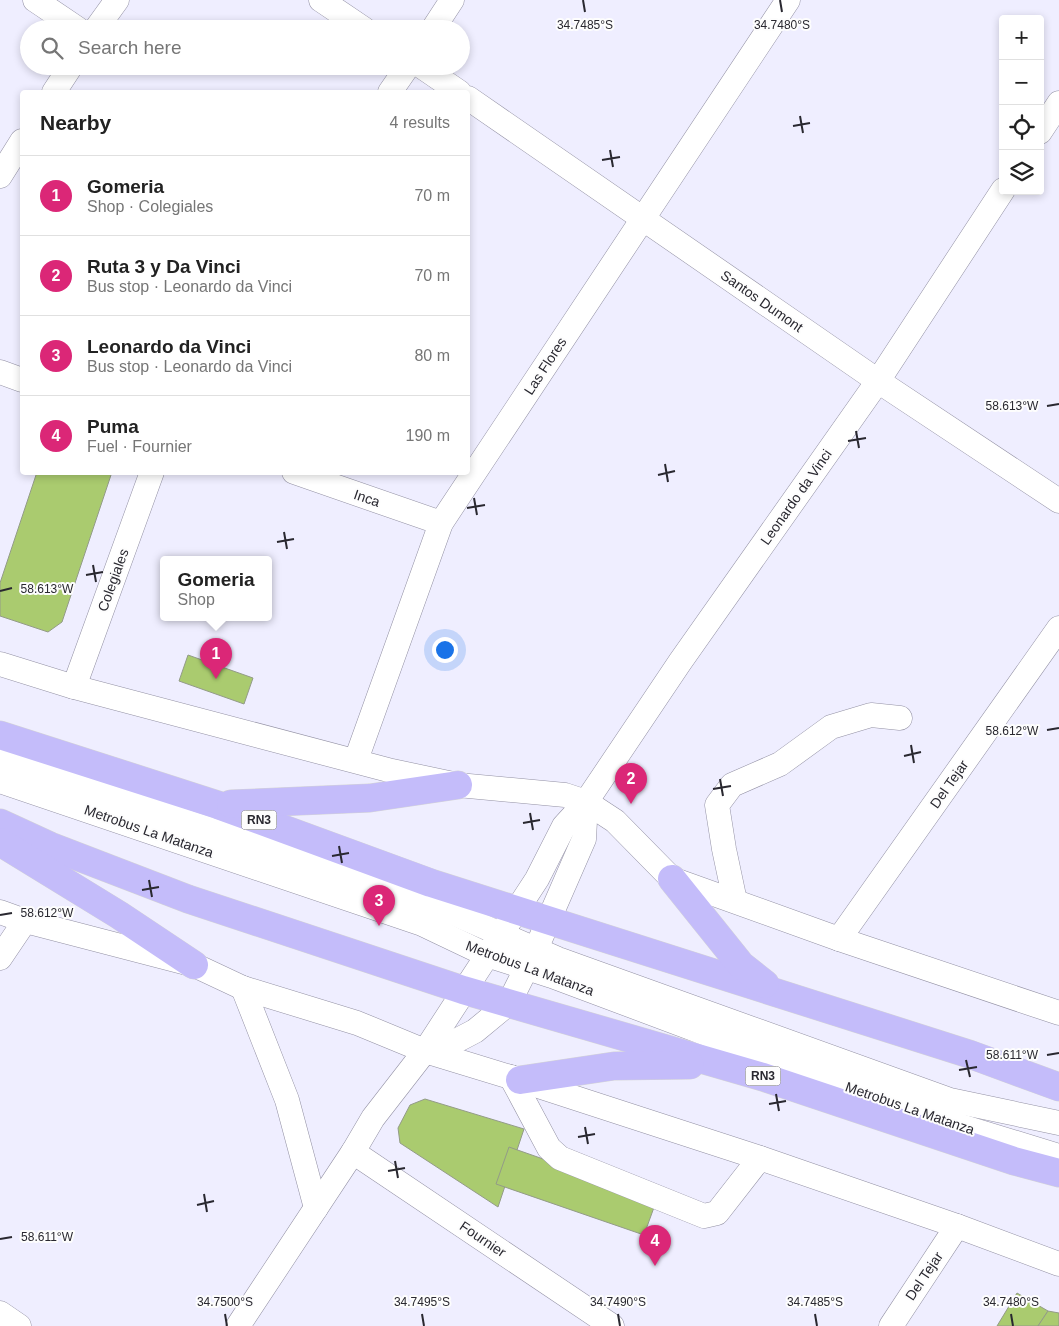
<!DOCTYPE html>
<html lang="en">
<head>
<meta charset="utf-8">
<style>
	body { margin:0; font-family:Arial,sans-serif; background:#f6f6f6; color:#222 }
	.controls { position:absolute; right:15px; top:15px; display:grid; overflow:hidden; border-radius:5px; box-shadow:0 2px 8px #0003 }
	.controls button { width:45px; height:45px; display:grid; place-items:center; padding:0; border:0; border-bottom:1px solid #e0e0e0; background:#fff; color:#222; font:25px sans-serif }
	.you { position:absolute; left:444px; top:649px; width:18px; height:18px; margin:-12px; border:4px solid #fff; border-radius:50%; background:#1a73e8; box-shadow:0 0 0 8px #1a73e833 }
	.badge { display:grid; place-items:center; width:32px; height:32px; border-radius:50%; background:#db2777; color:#fff; font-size:16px; font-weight:700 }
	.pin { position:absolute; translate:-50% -41px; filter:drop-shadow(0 1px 2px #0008) }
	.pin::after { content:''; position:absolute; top:26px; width:18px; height:15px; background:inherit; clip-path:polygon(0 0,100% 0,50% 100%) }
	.popup { position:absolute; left:160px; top:556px; width:112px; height:65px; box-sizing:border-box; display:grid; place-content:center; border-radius:5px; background:#fff; filter:drop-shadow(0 1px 4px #0005); font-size:16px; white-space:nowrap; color:#767676 }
	.popup b { font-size:19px; color:#222 }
	.popup::after { content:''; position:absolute; left:50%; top:100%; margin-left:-10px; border:10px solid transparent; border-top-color:#fff }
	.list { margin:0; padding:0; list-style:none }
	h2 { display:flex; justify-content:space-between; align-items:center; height:65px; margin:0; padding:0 20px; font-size:21px }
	h2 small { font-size:16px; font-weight:400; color:#767676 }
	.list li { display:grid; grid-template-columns:32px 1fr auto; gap:15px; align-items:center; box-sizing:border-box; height:80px; padding:0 20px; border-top:1px solid #e0e0e0 }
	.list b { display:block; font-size:19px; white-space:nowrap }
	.list p { margin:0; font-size:16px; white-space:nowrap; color:#767676 }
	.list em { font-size:16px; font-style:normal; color:#767676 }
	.icon { flex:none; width:28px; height:28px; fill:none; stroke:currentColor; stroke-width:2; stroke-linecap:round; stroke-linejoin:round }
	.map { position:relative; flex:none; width:1059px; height:1326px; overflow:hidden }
	.search { position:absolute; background:#fff; box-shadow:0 2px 8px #0003; left:20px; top:20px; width:450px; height:55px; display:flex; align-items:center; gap:12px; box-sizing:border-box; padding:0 18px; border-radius:28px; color:#767676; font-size:19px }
	.panel { position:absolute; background:#fff; box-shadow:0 2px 8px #0003; left:20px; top:90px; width:450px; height:385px; border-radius:5px }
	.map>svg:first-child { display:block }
</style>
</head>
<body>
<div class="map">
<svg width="1059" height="1326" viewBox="0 0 1059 1326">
	<rect width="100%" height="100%" fill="#efeeff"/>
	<!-- building -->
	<g fill="#aacb6f" stroke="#939b88">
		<polygon points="37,472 112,472 62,622 48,632 0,616 0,583"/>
		<polygon points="188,655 253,678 244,704 179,681"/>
		<polygon points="425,1099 524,1129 498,1207 400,1143 398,1128 410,1105"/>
		<polygon points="509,1147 657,1199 644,1235 496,1184"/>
		<polygon points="1017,1293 1048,1311 1038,1326 997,1326"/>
		<polygon points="1048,1311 1059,1313 1059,1326 1038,1326"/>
	</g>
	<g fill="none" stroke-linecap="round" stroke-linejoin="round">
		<defs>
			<g id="minor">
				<polyline points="35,0 78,29"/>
				<polyline points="321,0 364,29"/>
				<polyline points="96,29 117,0"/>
				<polyline points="433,29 452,0"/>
				<polyline points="421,66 459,92"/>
				<polyline points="54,92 71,66"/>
				<polyline points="390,92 408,66"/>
				<polyline points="468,98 878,381 1059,501"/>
				<polyline points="1040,132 1059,103"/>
				<polyline points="0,176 22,141"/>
				<polyline points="0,372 22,380"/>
				<polyline points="294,472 441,523"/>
				<polyline points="0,664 74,687 392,771 458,785 565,795 586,802 615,821 672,879 839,939 1059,1013"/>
				<polyline points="74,687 152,472"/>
				<polyline points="0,759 432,904 558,959 950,1100 1059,1123"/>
				<polyline points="356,760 441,523 788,0"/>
				<polyline points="0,781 422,924 487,955 552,976 918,1113 1059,1156"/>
				<polyline points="735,901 724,849 717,805 732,785 780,764 831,727 871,715 900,718"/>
				<polyline points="0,912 25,921 194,965 243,988 357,1023 425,1051 520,1080 760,1158 957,1226 1059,1264"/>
				<polyline points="839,939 1059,628"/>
				<polyline points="0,958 25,921"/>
				<polyline points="243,988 287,1100 316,1208"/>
				<polyline points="425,1051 454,1042 475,1031 509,1003 536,949 584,839 586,802"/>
				<polyline points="511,1077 549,1148 560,1158 704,1216 717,1213 760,1158"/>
				<polyline points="353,1152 612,1326"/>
				<polyline points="0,1313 19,1326"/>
				<polyline points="238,1326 353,1152 373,1118 425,1051 537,879 564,826 586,802 680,662 878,381 1003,190"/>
				<polyline points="891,1326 957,1226"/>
			</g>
			<g id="highway">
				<polyline points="0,735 218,805 431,883 969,1054 1059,1087"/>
				<polyline points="231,804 370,798 458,785"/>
				<polyline points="0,823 50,846 188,899 463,990 763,1077 1014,1161 1059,1173"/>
				<polyline points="0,842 119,915 194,965"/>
				<polyline points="672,879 741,965 765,984"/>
				<polyline points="520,1080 614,1066 690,1065"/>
			</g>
		</defs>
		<!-- minor casing -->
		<use href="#minor" stroke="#9391a4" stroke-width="25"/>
		<!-- highway casing -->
		<use href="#highway" stroke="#d4d4d6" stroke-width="29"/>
		<!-- minor -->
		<use href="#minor" stroke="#fff" stroke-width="24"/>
		<!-- highway -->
		<use href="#highway" stroke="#c4bcfa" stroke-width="28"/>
	</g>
	<!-- ticks -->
	<path fill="none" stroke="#292830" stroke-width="2" d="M583,0l2,12M780,0l2,12M800,116l3,17M793,126l17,-3M610,150l3,17M602,160l18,-3M1047,406l12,-2M856,431l3,17M848,441l18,-3M665,464l3,18M658,475l17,-4M474,498l3,17M467,508l18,-3M284,532l3,17M277,542l17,-3M93,565l3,17M86,575l17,-3M0,591l12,-3M1047,730l12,-2M911,745l3,18M904,756l17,-4M720,779l3,17M713,789l18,-3M530,813l3,17M523,823l17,-3M339,846l3,17M332,856l17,-3M149,880l3,17M142,890l17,-3M0,915l12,-2M1047,1055l12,-2M966,1060l4,17M959,1070l18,-3M776,1094l3,17M769,1104l17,-3M585,1127l3,17M578,1137l17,-3M395,1161l3,17M388,1171l17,-3M204,1194l3,18M197,1205l17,-4M0,1239l12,-2M225,1314l2,12M422,1314l2,12M618,1314l2,12M815,1314l2,12M1011,1314l2,12"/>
	<g text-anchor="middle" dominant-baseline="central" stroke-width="4" stroke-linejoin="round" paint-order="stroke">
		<!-- shield labels -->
		<g fill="#fdfdfd" stroke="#69686e" stroke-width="1">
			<rect x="241.5" y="810.5" width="35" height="19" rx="4"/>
			<rect x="745.5" y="1066.5" width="35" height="19" rx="4"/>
		</g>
		<g font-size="12" font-weight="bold" fill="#292830">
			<text x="259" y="820">RN3</text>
			<text x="763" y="1076">RN3</text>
		</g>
		<!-- street labels -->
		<g font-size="14" fill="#292830" stroke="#fdfdfd">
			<text transform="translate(762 301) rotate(35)">Santos Dumont</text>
			<text transform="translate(545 366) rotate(-57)">Las Flores</text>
			<text transform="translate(796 497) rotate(-55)">Leonardo da Vinci</text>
			<text transform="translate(367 498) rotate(19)">Inca</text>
			<text transform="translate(113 580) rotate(-70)">Colegiales</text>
			<text transform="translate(949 784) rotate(-55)">Del Tejar</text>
			<text transform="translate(149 831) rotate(19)">Metrobus La Matanza</text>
			<text transform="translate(530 968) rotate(20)">Metrobus La Matanza</text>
			<text transform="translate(910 1108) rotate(19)">Metrobus La Matanza</text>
			<text transform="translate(483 1239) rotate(34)">Fournier</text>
			<text transform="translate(924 1276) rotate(-56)">Del Tejar</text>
		</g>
	</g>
	<g font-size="12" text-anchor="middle" fill="#292830" stroke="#fdfdfd" stroke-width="4" stroke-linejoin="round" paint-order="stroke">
		<text x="585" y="29">34.7485°S</text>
		<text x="782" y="29">34.7480°S</text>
		<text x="1012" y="410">58.613°W</text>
		<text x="47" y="593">58.613°W</text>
		<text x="1012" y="735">58.612°W</text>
		<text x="47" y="917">58.612°W</text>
		<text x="1012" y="1059">58.611°W</text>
		<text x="47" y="1241">58.611°W</text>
		<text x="225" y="1306">34.7500°S</text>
		<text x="422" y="1306">34.7495°S</text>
		<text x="618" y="1306">34.7490°S</text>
		<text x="815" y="1306">34.7485°S</text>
		<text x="1011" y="1306">34.7480°S</text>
	</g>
</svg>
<div class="controls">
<button>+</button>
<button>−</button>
<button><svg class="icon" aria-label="locate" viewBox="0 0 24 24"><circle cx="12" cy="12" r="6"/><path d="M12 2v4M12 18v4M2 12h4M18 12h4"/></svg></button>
<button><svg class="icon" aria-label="layers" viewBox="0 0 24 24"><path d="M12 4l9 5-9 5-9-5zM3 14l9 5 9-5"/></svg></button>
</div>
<div class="you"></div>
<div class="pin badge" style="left:216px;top:679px">1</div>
<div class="popup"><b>Gomeria</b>Shop</div>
<div class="pin badge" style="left:631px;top:804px">2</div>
<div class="pin badge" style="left:379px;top:926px">3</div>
<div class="pin badge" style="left:655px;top:1266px">4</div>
<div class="search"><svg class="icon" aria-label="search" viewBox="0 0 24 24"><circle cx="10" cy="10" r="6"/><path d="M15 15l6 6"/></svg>Search here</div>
<section class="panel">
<h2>Nearby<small>4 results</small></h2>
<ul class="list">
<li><span class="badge">1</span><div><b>Gomeria</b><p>Shop · Colegiales</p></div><em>70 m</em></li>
<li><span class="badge">2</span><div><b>Ruta 3 y Da Vinci</b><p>Bus stop · Leonardo da Vinci</p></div><em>70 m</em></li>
<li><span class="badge">3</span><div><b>Leonardo da Vinci</b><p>Bus stop · Leonardo da Vinci</p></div><em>80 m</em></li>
<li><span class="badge">4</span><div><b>Puma</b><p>Fuel · Fournier</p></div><em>190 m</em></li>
</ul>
</section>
</div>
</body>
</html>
